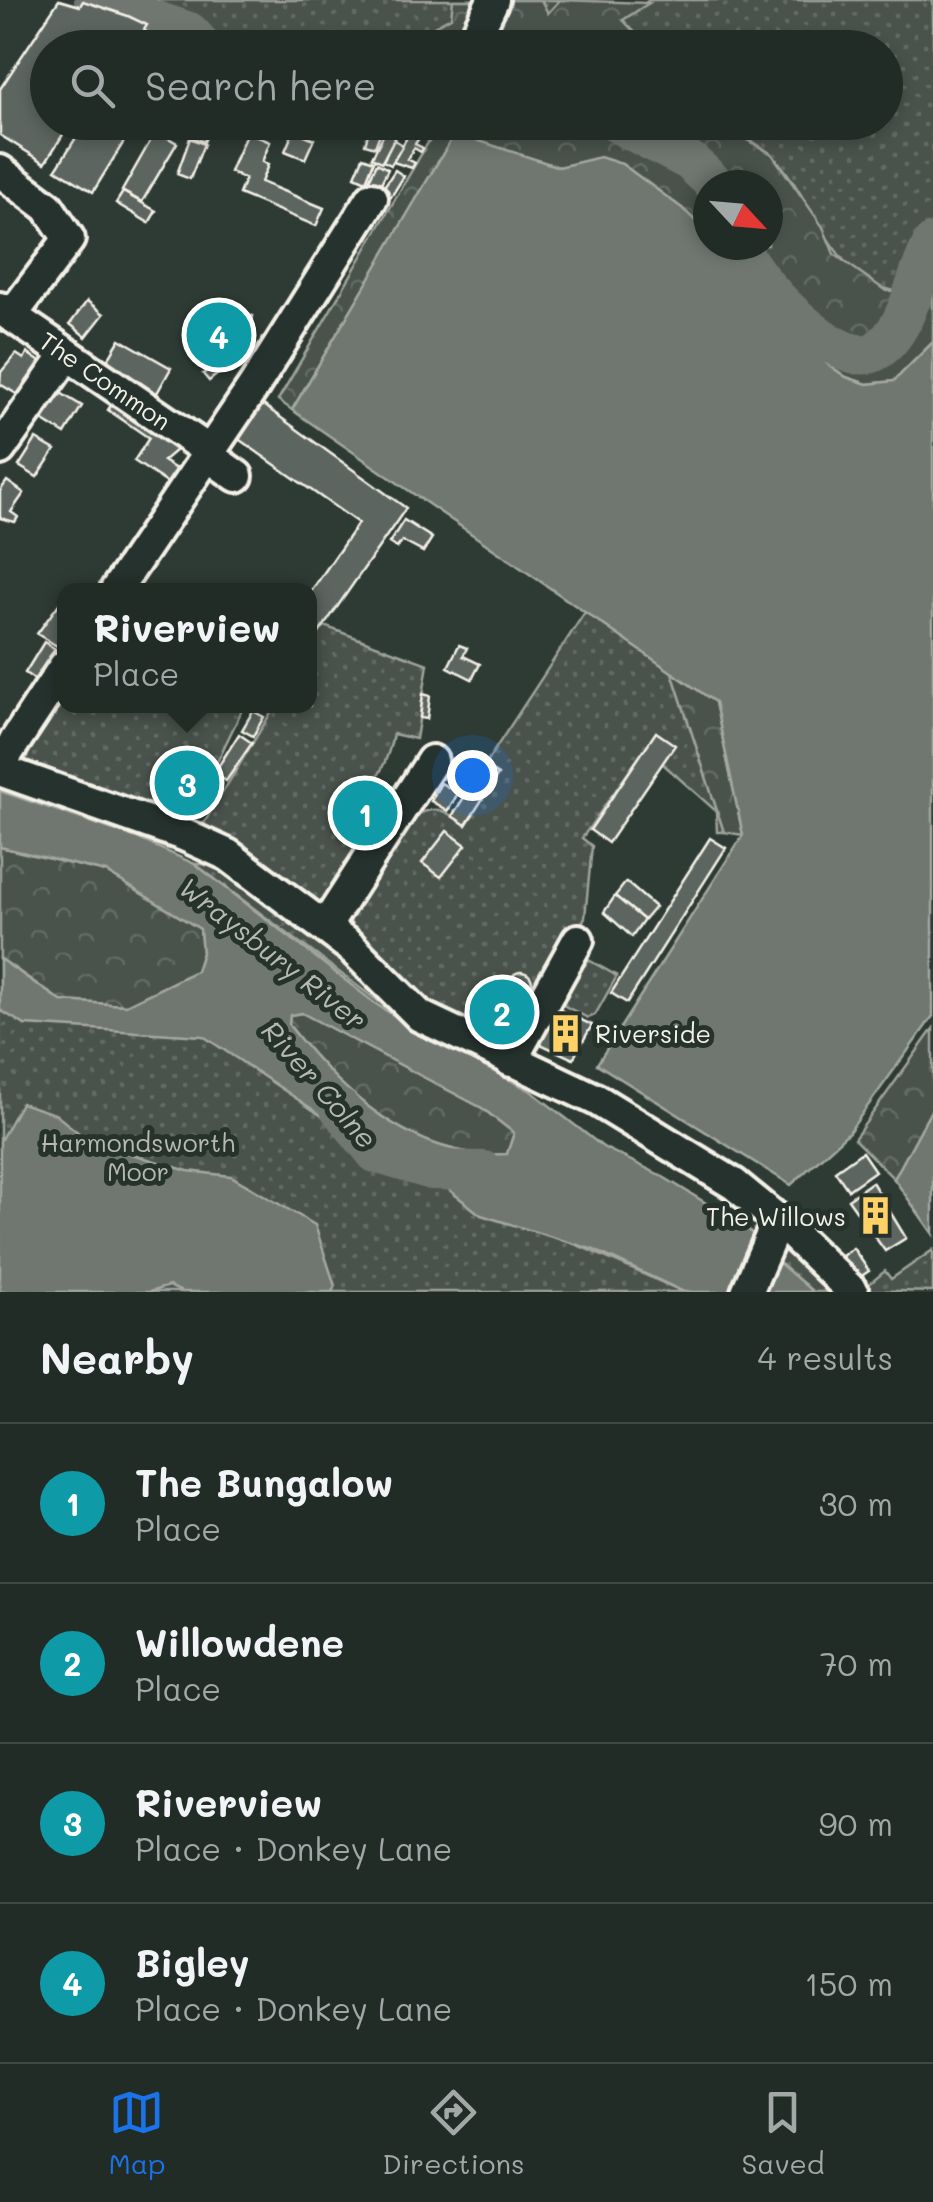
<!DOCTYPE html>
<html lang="en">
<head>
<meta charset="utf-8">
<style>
	body { margin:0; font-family:Mali,sans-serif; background:#2a342f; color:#f1f3f6 }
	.compass { position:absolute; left:693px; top:170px; width:90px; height:90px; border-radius:50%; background:#222c27; box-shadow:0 5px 15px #0003; rotate:116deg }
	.you { position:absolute; left:472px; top:775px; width:35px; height:35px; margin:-25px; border:8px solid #fff; border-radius:50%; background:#1a73e8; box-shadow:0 0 0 15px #1a73e833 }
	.badge { display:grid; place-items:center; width:65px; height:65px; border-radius:50%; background:#1a73e8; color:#fff; font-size:32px; font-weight:700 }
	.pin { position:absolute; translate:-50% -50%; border:5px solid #fff; box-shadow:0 2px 10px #0006 }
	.popup { position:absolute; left:57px; top:583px; width:260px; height:130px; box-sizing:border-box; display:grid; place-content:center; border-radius:20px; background:#222c27; filter:drop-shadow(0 2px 8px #0005); font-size:32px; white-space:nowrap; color:#a2a7a7 }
	.popup b { font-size:38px; color:#f1f3f6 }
	.popup::after { content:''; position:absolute; left:50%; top:100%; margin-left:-20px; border:20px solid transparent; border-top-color:#222c27 }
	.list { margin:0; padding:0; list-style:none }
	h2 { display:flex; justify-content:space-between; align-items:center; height:130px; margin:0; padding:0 40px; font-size:42px }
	h2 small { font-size:32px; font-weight:400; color:#a2a7a7 }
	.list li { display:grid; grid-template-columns:65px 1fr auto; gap:30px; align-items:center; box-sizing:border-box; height:160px; padding:0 40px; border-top:2px solid #3f4844 }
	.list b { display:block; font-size:38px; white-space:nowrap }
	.list p { margin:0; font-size:32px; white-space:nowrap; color:#a2a7a7 }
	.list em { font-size:32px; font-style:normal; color:#a2a7a7 }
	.icon { flex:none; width:55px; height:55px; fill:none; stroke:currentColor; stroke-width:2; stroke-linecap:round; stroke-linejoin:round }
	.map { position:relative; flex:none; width:933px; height:1292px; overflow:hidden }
	.search { position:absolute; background:#222c27; box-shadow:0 5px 15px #0003; left:30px; right:30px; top:30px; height:110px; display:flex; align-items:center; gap:25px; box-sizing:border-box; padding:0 35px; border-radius:55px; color:#a2a7a7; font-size:38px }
	.sheet { height:770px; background:#222c27 }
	nav { display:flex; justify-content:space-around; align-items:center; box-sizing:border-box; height:140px; border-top:2px solid #3f4844; background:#222c27; font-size:28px; color:#a2a7a7 }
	nav a { display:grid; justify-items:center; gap:5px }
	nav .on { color:#1a73e8 }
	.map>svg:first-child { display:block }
</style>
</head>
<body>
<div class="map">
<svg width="933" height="1292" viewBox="0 0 933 1292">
	<defs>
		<pattern id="grass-dots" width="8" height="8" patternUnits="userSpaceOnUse" patternTransform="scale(2.5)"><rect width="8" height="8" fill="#48524c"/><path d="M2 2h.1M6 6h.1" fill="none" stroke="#636b66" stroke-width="1.8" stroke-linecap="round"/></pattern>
		<pattern id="forest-crowns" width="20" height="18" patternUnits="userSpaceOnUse" patternTransform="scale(2.5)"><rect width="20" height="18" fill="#48524c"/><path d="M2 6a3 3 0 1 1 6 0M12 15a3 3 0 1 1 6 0" fill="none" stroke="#636b66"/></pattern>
	</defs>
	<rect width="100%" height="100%" fill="#2e3b34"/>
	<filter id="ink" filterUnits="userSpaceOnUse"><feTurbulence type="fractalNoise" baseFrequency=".01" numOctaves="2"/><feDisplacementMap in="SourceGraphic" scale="20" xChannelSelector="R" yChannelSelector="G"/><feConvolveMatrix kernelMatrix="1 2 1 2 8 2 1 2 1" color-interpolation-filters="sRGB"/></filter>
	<g filter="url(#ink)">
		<!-- grass -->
		<g fill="url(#grass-dots)" stroke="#9ea29a" stroke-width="2.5">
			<polygon points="126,0 560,0 548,13 422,48 218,47 189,26"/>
			<path d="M649,0h284v235l-30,56c-66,1 -90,-93 -128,-133 -14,-15 -41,-25 -59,-35l170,-1v-74l-251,-1 4,-10 -16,-17z"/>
			<path d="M585,612l87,60 52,160h-7l-1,-21 -54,-48 -6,-30 -74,105 10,8 -7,71 -49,89 -29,40 -84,-38 -62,-65 -14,-28c18,-30 51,-109 91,-105 9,1 20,10 28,14l18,-58z"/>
			<path d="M324,626l104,38 -12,75 -23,-5c-5,28 -16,46 -33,70l-5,-4 -16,22 25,19 -39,66 -124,-79 74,-122h35v-60z"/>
			<polygon points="64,693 64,706 236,706 242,710 188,822 26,760 33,740"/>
			<polygon points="0,847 303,1103 376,1153 432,1170 443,1186 684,1292 0,1292"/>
			<polygon points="195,864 216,864 298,924 350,966 412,1027"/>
			<polygon points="578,954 617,976 595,1015 588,1018 559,1003"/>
			<polygon points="776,1241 785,1244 842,1292 813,1292 770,1255"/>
			<polygon points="933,1250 933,1292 862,1290 885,1271 891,1279"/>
		</g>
		<!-- forest -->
		<g fill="url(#forest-crowns)" stroke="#9ea29a" stroke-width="2.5">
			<path d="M95,0c45,0 86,21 123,47h-13l-16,-15z"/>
			<polygon points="453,0 541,0 548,13 560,0 649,3 623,20 639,37 635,47 417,48 436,25 451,17"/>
			<polygon points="395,123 716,123 772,154 823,227 834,254 886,291 903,290 933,235 933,342 894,381 867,384 846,377 826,363 806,331 760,305 735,260 720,245 768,245 768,185 708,185 708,233 682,208 600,158 559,167 455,134 292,410 278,400 429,141"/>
			<polygon points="672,672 715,702 743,835 724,832"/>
			<polygon points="0,847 106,872 200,929 202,953 196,971 126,1005 61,1001 0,958"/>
			<path d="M302,1013l180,95 32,25 -7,21c-93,6 -165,-60 -218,-129l1,-10z"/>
			<polygon points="933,1029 933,1107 894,1179 854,1139"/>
		</g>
		<!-- water -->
		<g fill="#6f7770" stroke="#a4a8a0" stroke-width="2.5" fill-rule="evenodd">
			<polygon points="455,133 559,167 600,157 622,164 682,208 708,233 708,245 720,245 735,260 760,305 814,336 826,363 846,377 867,384 894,381 933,342 933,1016 849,1132 791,1185 597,1064 743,835 715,702 292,410"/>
			<path d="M0,791l137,47 58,26 181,140 53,34 102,53 72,56 57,28 87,53 23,27 43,37h-129l-90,-42 -113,-35 -38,-30 -11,-15 -57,-19 -172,-115 -178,-11 -25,-15v-51l61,42 65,4 70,-34 6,-18 -2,-24 -94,-57 -106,-25zM302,1013l180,95 32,25 -7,21c-92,6 -165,-60 -218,-129l1,-10z"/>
			<polygon points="21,1103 55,1114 89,1141 188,1171 231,1176 315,1225 335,1286 332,1292 182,1292 169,1286 149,1292 0,1292 0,1141"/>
			<polygon points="933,1107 933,1234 894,1179"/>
		</g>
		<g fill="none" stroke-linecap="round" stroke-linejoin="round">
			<!-- river -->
			<g stroke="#6f7770" stroke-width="40">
				<polyline points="94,0 189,32 204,48"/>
				<polyline points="615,122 690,161 716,185"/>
				<path d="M740,245c9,33 100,129 136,106 34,-21 38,-76 57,-108"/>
				<polyline points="340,1109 376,1153 432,1170 484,1171"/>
			</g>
		</g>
		<!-- building -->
		<g fill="#5c655e" stroke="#f4f1e8" stroke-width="2.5">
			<polygon points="59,0 80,6 83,1 128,16 147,25 144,30 166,48 48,48 48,122 71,122 45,163 0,135 0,89"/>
			<polygon points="86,122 136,122 93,192 56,169"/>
			<polygon points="197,122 212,122 204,142 191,137"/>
			<polygon points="370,127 381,131 375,147 365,144"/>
			<polygon points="387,128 397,133 382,162 372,157"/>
			<polygon points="294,130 314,139 305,159 285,151"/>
			<polygon points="156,131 177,143 142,202 122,191"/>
			<polygon points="247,132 270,142 262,162 268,165 261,182 324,208 316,226 239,194 245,179 230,172"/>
			<polygon points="410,132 419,138 415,144 423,148 421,152 414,148 407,159 415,163 412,168 393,162"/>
			<polygon points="190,138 204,144 190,179 177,174"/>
			<polygon points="394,140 403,145 391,165 383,161"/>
			<polygon points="363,157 374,161 366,181 355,176"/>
			<polygon points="377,163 388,169 379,187 368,182"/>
			<polygon points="395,170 404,176 391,197 381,191"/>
			<polygon points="123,192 156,211 149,223 116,203"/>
			<polygon points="87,301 104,314 86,337 70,324"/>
			<polygon points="189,315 253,316 251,328 234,328 233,342 204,342 204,329 189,329"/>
			<polygon points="120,339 171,368 157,393 105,364"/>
			<polygon points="236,346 243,354 209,381 203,374"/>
			<polygon points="27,353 42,363 20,396 0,384 1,372 16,354 24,359"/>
			<polygon points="59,392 82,406 65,434 42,420"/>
			<polygon points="115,399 183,444 163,461 179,471 170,485 134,461 149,438 108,410"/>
			<polygon points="262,404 406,508 310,646 310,593 358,523 237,438"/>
			<polygon points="36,439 55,450 37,477 19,466"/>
			<polygon points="7,481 24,493 11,512 18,517 15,522 0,518 0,491"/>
			<polygon points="404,520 432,538 423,552 402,541 397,548 389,543"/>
			<polygon points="64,597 64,645 62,649 37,634"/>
			<polygon points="44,642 55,649 35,680 25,673"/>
			<polygon points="459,645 467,648 463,656 480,664 472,679 448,667"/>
			<polygon points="423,694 430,696 427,719 420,718"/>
			<polygon points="253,711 264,717 253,736 242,730"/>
			<polygon points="656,732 675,745 608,843 590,830"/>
			<polygon points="239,734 252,743 226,781 214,773"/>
			<polygon points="182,759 205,766 202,771 210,775 194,806 175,801 177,798 165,792"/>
			<polygon points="484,766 498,775 466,825 452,816"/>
			<polygon points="378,779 395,792 390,799 373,786"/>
			<polygon points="441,783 458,793 448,811 431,801"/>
			<polygon points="372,788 392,803 364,841 339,823 355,800 360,804"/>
			<polygon points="447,831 466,845 441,877 422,863"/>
			<polygon points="710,838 726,848 627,1003 611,993"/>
			<polygon points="626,882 655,907 644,920 615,896"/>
			<polygon points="615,896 644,920 632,937 604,912"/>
			<circle cx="521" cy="983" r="11"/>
			<polygon points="492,990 527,1007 513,1036 497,1028 494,1033 478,1020"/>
			<polygon points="558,1009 592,1025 573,1059 536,1042"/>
			<polygon points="862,1152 875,1171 848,1190 835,1171"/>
			<polygon points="872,1182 906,1238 885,1251 848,1199"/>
			<polygon points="853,1248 869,1271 857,1279 842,1256"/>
		</g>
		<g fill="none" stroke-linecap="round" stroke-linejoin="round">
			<defs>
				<g id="minor">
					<polyline points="470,48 493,0"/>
					<polyline points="0,171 48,207 69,239 11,316"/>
					<path id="s1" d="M0,308l209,143"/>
					<polyline points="0,449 66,356"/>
					<polyline points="207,455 237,476"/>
					<polyline points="116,590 254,386 372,198"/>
					<polyline points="0,764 64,667"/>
					<polyline points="0,770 184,835 228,855 351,947 420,1016 597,1100 734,1184 778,1220 747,1292"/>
					<polyline points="325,927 432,761"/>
					<polyline points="511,1061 578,940"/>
					<polyline points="778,1220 853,1292"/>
				</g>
			</defs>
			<!-- minor casing -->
			<use href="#minor" stroke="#f4f1e8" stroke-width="38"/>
			<!-- minor -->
			<use href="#minor" stroke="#26332d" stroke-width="30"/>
		</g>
	</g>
	<!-- icons -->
	<defs>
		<symbol id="building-bare" viewBox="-9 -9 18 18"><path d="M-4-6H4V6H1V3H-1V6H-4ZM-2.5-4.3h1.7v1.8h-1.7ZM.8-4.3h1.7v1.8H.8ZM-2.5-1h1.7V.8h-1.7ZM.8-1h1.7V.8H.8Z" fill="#ffd166" stroke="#26332d" stroke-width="2.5" paint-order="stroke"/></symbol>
	</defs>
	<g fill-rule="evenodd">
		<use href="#building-bare" x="538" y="1006" width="55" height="55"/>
		<use href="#building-bare" x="848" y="1188" width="55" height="55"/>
	</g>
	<g text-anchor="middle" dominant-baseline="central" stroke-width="10" stroke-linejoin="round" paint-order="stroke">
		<!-- street labels -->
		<g font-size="25" fill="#f4f1e8" stroke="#26332d">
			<text stroke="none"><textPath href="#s1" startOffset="128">The Common</textPath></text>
		</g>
		<!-- poi labels -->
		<g font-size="25" fill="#f4f1e8" stroke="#26332d" text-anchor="start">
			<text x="595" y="1033">Riverside</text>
			<text x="846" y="1216" text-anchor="end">The Willows</text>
		</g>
		<!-- park labels -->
		<g font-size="25" fill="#b8b9b1" stroke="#26332d">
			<text x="138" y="1142">Harmondsworth<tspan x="138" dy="29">Moor</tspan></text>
		</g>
		<!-- water labels -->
		<g font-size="28" font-style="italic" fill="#b8bab2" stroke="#26332d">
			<text transform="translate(273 953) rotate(38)">Wraysbury River</text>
			<text transform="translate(320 1084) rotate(49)">River Colne</text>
		</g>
	</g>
</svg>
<svg class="compass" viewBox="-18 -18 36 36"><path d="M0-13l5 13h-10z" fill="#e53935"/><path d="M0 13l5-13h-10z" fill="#a2a7a7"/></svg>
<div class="you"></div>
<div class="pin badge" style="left:365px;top:813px;background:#0f9aa8">1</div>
<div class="pin badge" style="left:502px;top:1012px;background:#0f9aa8">2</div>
<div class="pin badge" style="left:187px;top:783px;background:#0f9aa8">3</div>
<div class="popup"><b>Riverview</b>Place</div>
<div class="pin badge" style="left:219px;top:335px;background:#0f9aa8">4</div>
<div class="search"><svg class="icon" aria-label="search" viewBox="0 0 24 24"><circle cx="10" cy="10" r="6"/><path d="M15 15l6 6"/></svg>Search here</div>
</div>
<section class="sheet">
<h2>Nearby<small>4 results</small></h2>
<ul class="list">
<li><span class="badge" style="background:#0f9aa8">1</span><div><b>The Bungalow</b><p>Place</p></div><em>30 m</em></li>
<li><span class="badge" style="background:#0f9aa8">2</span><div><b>Willowdene</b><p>Place</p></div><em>70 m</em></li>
<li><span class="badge" style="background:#0f9aa8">3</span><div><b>Riverview</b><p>Place · Donkey Lane</p></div><em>90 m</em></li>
<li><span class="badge" style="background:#0f9aa8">4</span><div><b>Bigley</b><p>Place · Donkey Lane</p></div><em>150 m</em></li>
</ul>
</section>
<nav>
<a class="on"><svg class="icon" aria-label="map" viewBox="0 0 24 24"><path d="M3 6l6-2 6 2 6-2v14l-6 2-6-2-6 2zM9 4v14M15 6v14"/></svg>Map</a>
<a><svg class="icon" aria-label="directions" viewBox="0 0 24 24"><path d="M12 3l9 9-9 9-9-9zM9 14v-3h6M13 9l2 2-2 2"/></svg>Directions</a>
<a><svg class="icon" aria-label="saved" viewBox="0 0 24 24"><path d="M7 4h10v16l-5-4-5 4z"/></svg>Saved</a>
</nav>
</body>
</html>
